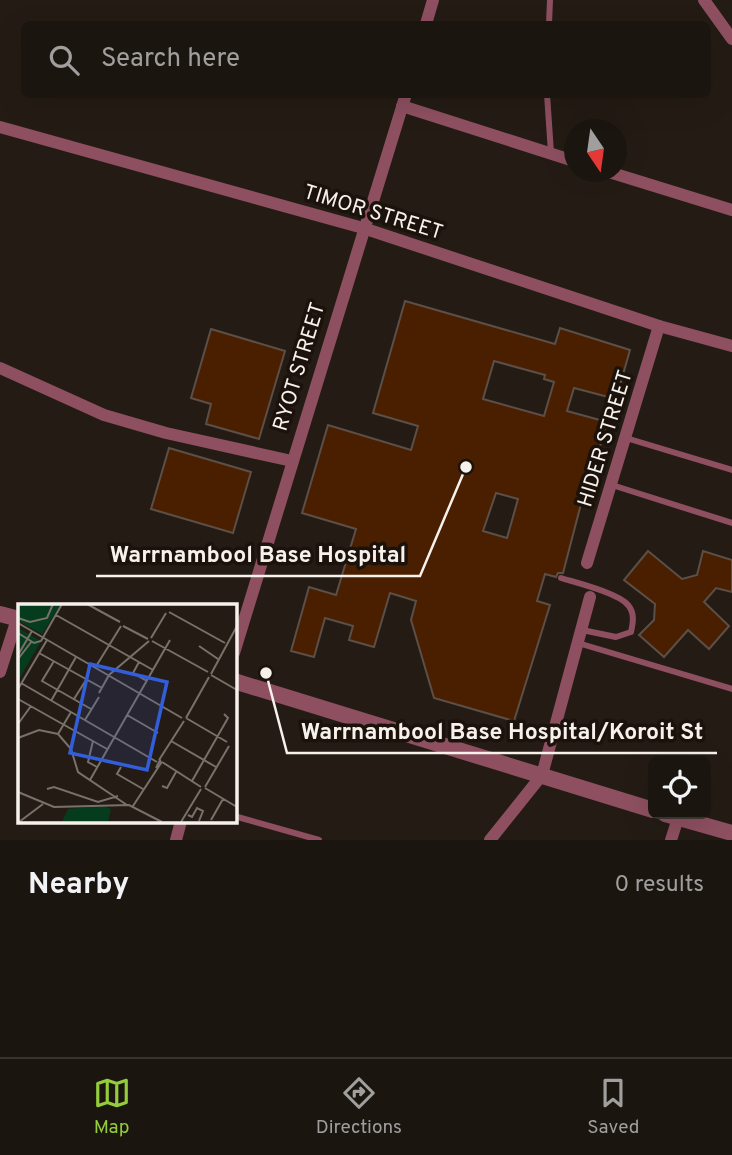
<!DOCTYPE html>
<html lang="en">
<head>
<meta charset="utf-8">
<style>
	body { margin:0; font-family:Overpass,sans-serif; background:#241e18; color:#f1f3f6 }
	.controls { position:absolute; right:21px; bottom:21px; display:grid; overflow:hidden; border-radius:10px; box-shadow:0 7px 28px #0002 }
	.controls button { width:63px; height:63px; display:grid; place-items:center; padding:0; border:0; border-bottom:2px solid #39342f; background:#1b150f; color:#f1f3f6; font:35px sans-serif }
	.compass { position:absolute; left:564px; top:119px; width:63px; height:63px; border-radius:50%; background:#1b150f; box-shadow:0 7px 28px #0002; rotate:167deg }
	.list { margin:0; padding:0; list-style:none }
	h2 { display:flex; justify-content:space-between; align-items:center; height:91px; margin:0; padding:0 28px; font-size:30px }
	h2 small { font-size:23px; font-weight:400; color:#a09f9e }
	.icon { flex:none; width:38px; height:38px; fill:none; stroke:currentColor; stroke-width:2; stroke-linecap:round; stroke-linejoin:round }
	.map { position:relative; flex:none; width:732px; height:840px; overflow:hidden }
	.search { position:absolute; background:#1b150f; box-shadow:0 7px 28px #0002; left:21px; right:21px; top:21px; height:77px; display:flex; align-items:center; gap:18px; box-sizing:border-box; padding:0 24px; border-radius:10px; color:#a09f9e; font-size:26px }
	.sheet { height:217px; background:#1b150f }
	nav { display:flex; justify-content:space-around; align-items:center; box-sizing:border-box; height:98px; border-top:2px solid #39342f; background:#1b150f; font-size:19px; color:#a09f9e }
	nav a { display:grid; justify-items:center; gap:4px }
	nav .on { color:#94cc3c }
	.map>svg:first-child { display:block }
</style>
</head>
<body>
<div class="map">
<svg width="732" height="840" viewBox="0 0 732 840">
	<rect width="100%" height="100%" fill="#241c14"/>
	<!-- building -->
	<g fill="#4a1f00" stroke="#5b4f48" stroke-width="2" fill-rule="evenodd">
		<path d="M405,301l150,43 5,-16 70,22 -14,49 -42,-11 -7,23 40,11 -24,83 -2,-1 -18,69h-5l-2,4 -11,-3 -8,27 13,4 -36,116 -80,-23 -23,-78 5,-19 -26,-8 -16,54 -25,-7 4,-14 -28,-8 -11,39 -23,-6 18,-64 27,8 20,-66 -54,-16 26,-88 83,25 7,-24 -45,-13zM494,361l51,14 -1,4 10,3 -10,34 -61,-17zM496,493l22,6 -11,39 -24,-7z"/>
		<polygon points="211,329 285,351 259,439 206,424 211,404 191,398"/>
		<polygon points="169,448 251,472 233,533 151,509"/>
		<polygon points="648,551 682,579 697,575 703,551 732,560 732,592 716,588 704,602 729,626 709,649 688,630 664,657 639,635 654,620 655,604 624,580"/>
	</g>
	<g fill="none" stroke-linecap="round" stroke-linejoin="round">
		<!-- service -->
		<g stroke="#8e5061" stroke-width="6">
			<polyline points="549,24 550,0"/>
			<polyline points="547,94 551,153"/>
			<polyline points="626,438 732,470"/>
			<polyline points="612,485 732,523"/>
			<path d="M561,578c16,5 57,15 67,27 7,8 5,18 3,27l-15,5 -34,-7"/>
			<polyline points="578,643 732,689"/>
			<polyline points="234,816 319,840"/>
		</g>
		<!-- minor -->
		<g stroke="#8e5061" stroke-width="12">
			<polyline points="704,0 732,39"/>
			<polyline points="426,24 433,0"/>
			<polyline points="402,106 574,161"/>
			<polyline points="0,127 363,228 659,326 732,346"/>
			<polyline points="609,172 732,210"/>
			<polyline points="0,368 104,415 166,433 292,461"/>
			<polyline points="587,563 659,326"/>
			<polyline points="234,653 406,94"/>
			<polyline points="0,672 17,619"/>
			<polyline points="176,840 181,821"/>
			<polyline points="490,840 542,775 590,597"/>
			<polyline points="671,840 678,818"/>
		</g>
		<!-- tertiary -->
		<g stroke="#8e5061" stroke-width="16">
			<polyline points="0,614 19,619"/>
			<polyline points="234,681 653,810"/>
			<polyline points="665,814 732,833"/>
		</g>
	</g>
	<g text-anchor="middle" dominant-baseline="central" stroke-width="7" stroke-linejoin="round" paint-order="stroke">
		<!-- street labels -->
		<g font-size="21" fill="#f7f1ec" stroke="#1b120b">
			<text transform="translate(373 213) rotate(17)">TIMOR STREET</text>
			<text transform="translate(300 367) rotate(-73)">RYOT STREET</text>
			<text transform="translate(606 439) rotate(-73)">HIDER STREET</text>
		</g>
	</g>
	<!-- overview -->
	<g transform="translate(18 604)">
		<rect width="219" height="219" fill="#241c14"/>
		<path d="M0,0h43l-19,30 -24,-13zM0,24l23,13 -23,40zM85,202l8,3 -3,13h-46l6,-13z" fill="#053c1e"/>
		<path fill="none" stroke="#78716a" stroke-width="2" d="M69,0l33,18M151,8l56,31M38,11l97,55M0,14l12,4 17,-4 6,-14M0,19l164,95M105,22l25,13M0,29l16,10 7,-2 21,-37M133,34l15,-25M134,37l56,31M181,42l19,13M21,49l63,35M0,51l14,-24M0,55l14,-18M36,57l-12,20 49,28M121,58l-6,11 14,8M77,64l26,-42M193,70l26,-48M193,71l26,15M3,79l136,79M0,85l29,-49M81,89l10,-18 40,-34M0,95l89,50M56,95l12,-19M33,97l25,-44M109,111l31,18M168,114l41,24M168,114l23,-41M67,116l14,-23M0,120l13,-18M40,130l13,-22M0,134l21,-8 19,4 13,15 7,23 49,33M75,137l-5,21 9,5M153,137l45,26M141,156l25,-39M186,156l24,-42 -4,-4M144,158l39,25M103,163l-4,7 26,15M72,176l80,-140M174,177l12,-21M144,182l5,2 9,-16M187,183l24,-41M187,184l32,19M29,185l7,-2 44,15 20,-6M0,188l36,15 75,-2 33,17M115,202l28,-43 -1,-3 -4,8M170,211l4,2 5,-9 6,3 -4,10M193,216l12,-21M1,218l24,-18M163,218l20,-33"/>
		<path fill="#335eda" fill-opacity="0.15" stroke="#335eda" stroke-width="3.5" d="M72,60l77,18 -20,88 -77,-17z"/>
		<rect width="219" height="219" fill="none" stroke="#f7f1ec" stroke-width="3.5"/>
	</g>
	<!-- callouts -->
	<path fill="none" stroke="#f7f1ec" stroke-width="2.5" d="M466 467L420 576H96M266 673L287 753H717"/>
	<g fill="#f7f1ec" stroke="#1b120b" stroke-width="2.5">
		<circle cx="466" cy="467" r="7"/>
		<circle cx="266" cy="673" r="7"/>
	</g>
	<g font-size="23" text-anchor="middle" font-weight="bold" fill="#f7f1ec" stroke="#1b120b" stroke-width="7" stroke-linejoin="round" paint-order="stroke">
		<text x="258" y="562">Warrnambool Base Hospital</text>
		<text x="502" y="739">Warrnambool Base Hospital/Koroit St</text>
	</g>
</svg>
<div class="controls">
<button><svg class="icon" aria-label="locate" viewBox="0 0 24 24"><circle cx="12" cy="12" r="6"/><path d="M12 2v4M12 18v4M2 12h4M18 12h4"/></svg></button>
</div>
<svg class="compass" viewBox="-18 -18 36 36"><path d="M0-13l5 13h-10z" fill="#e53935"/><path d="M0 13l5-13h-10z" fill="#a09f9e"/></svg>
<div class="search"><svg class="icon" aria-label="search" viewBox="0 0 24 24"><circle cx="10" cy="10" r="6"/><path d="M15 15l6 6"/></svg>Search here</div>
</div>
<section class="sheet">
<h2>Nearby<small>0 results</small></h2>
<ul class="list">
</ul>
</section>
<nav>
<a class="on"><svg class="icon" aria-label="map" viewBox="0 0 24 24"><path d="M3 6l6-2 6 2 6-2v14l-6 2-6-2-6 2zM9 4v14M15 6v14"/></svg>Map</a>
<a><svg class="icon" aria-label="directions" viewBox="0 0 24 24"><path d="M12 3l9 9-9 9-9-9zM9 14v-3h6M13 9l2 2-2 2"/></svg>Directions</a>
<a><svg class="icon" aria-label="saved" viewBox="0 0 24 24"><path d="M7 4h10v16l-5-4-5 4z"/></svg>Saved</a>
</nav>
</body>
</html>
